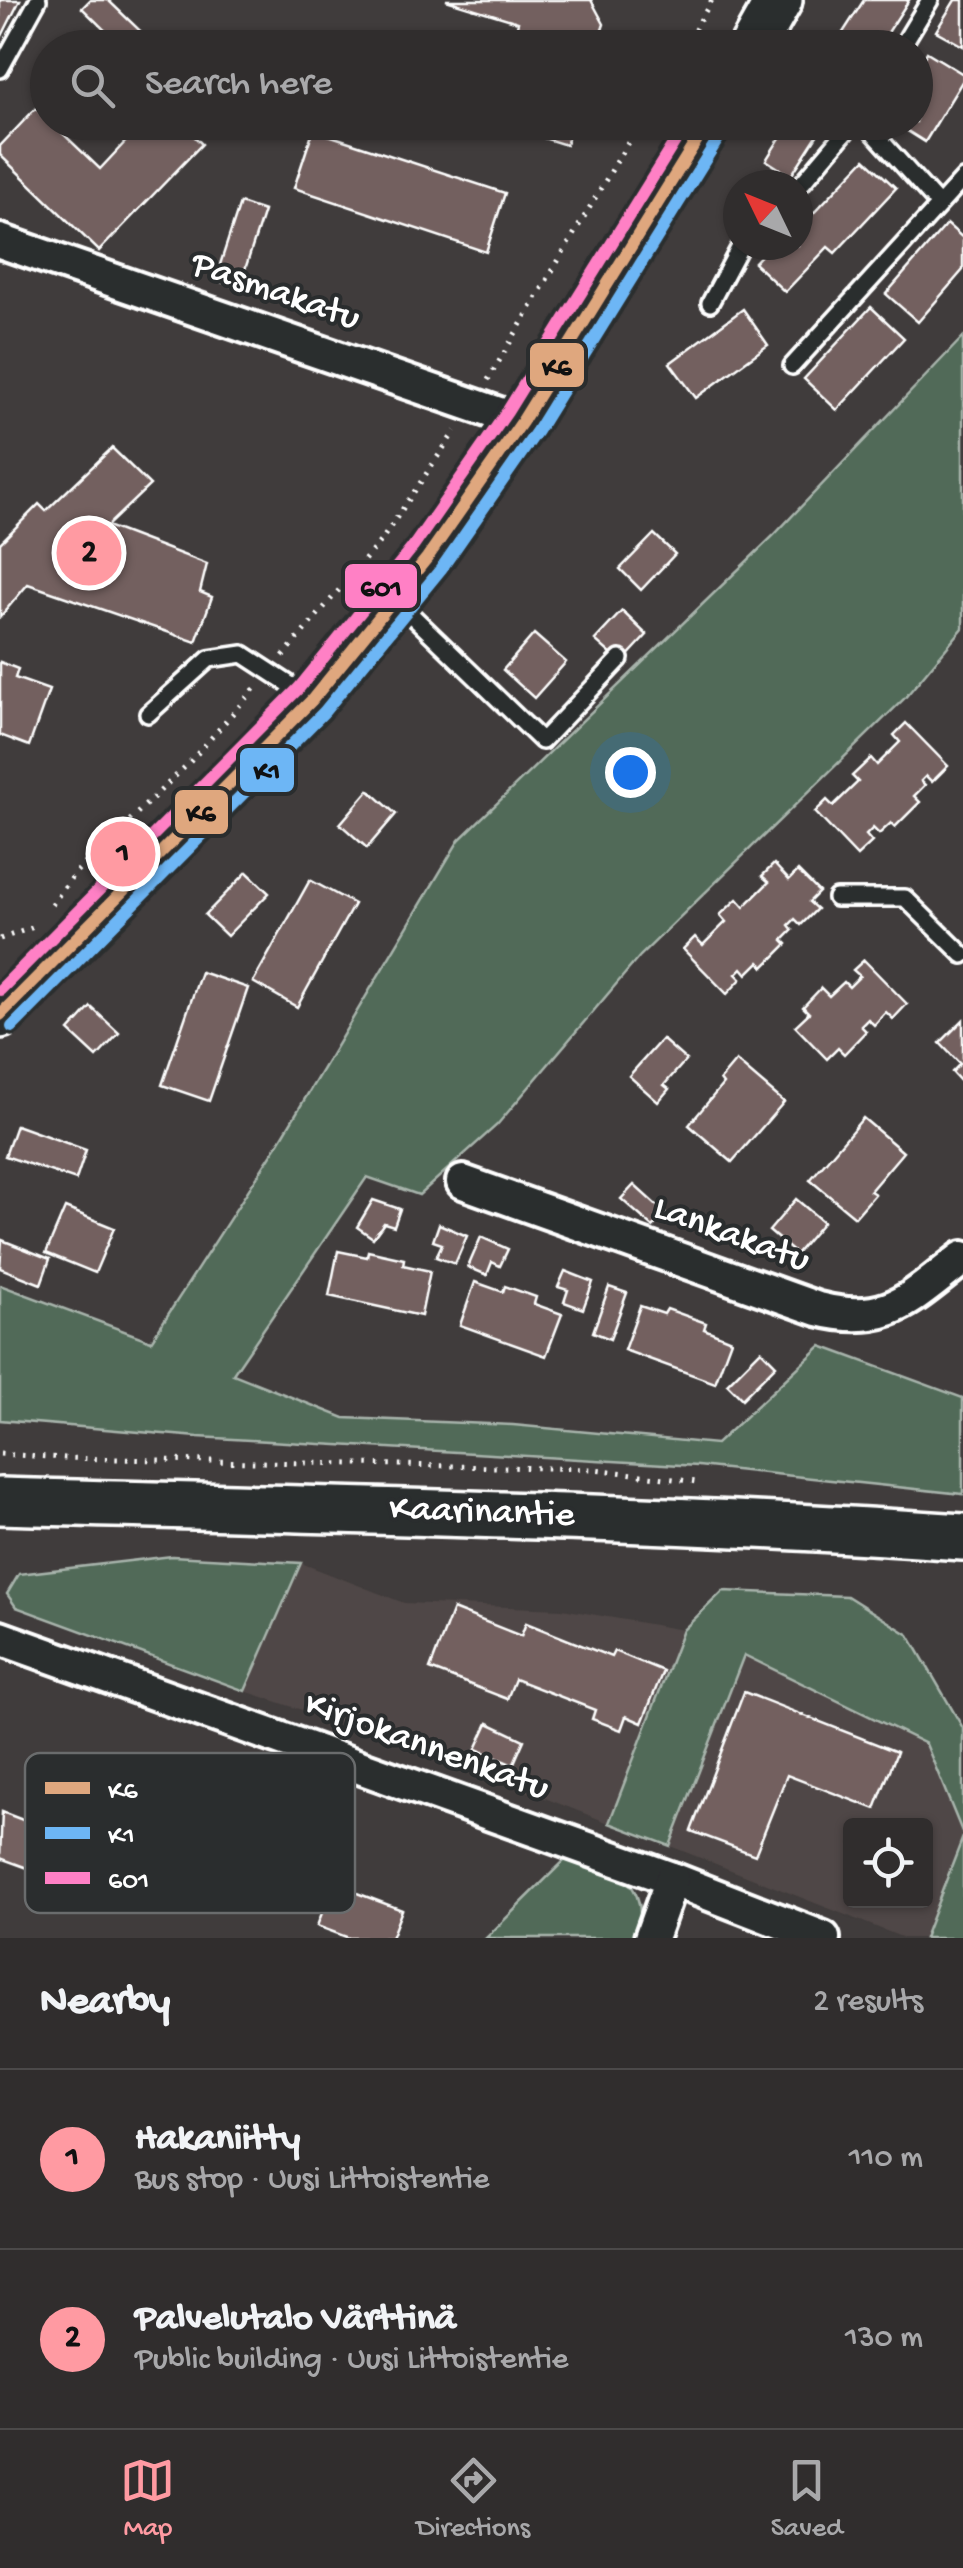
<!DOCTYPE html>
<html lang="en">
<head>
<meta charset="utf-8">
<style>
	body { margin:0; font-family:"Gochi Hand",sans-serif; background:#383535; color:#f1f3f6 }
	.controls { position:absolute; right:30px; bottom:30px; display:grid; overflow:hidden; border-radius:10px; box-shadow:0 2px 8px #0004 }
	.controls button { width:90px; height:90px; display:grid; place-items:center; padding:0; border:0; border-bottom:2px solid #4b4949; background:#302d2d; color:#f1f3f6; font:50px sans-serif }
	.compass { position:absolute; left:723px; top:170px; width:90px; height:90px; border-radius:50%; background:#302d2d; box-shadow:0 2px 8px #0004; rotate:313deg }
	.you { position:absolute; left:630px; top:772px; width:35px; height:35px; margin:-25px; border:8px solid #fff; border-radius:50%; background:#1a73e8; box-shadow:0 0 0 15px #1a73e833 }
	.badge { display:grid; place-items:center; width:65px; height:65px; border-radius:50%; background:#ff9aa2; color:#111; font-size:32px; font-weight:700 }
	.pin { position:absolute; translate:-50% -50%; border:5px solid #fff; box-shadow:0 2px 10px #0006 }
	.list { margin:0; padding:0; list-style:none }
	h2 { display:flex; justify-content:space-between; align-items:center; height:130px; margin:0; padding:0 40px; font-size:42px }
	h2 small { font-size:32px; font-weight:400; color:#a8a8aa }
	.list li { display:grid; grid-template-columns:65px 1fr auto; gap:30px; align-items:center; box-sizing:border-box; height:180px; padding:0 40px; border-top:2px solid #4b4949 }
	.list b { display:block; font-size:38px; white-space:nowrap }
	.list p { margin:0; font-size:32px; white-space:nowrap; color:#a8a8aa }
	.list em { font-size:32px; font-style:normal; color:#a8a8aa }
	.icon { flex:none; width:55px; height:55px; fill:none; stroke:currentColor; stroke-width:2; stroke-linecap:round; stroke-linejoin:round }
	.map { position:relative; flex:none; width:963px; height:1938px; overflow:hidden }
	.search { position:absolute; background:#302d2d; box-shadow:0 2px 8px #0004; left:30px; right:30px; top:30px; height:110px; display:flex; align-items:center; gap:25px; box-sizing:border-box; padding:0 35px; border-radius:55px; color:#a8a8aa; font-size:38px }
	.sheet { height:490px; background:#302d2d }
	nav { display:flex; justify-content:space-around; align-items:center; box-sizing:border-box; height:140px; border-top:2px solid #4b4949; background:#302d2d; font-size:28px; color:#a8a8aa }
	nav a { display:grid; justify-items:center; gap:5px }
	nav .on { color:#ff9aa2 }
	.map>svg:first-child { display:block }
</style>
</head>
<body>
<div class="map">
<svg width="963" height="1938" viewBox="0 0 963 1938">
	<rect width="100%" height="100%" fill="#403c3c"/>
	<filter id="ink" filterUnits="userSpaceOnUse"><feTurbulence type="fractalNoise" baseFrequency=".01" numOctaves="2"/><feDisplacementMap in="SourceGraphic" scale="20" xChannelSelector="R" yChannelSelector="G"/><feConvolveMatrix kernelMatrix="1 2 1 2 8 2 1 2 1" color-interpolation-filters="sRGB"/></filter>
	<g filter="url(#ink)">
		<!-- built -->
		<g fill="#4f4746" fill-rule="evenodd">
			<polygon points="301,1563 404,1603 562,1609 683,1630 609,1823 424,1751 245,1691"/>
			<path d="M743,1654l183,90 37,93 -39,101h-20l-234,-92zM850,1826h76v74h-76z"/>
		</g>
		<!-- green -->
		<g fill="#516a58" stroke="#a8b4ac" stroke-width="2.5">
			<polygon points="963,337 963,628 904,699 640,956 497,1125 419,1195 367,1177 233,1374 344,1418 513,1425 716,1444 821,1346 963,1398 963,1494 698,1466 198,1437 0,1420 0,1285 151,1341 278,1144 459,840 773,536"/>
			<polygon points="172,1556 301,1563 245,1691 16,1607 7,1594 19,1574"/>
			<polygon points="723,1591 847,1596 909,1635 963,1728 963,1834 926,1744 744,1655 670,1846 609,1823 683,1630"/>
			<polygon points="963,1837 963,1938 924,1938"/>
			<path d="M574,1851c42,17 79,34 62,87h-150z"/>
		</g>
		<!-- building -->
		<g fill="#73605e" stroke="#fff" stroke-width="2.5">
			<polygon points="0,0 20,0 0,40"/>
			<polygon points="90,0 108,0 158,48 123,48 82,8"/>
			<polygon points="446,0 591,0 604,24 596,48 511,48 518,22"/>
			<polygon points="864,0 909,0 878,48 833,48"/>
			<polygon points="955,0 963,0 963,46 936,31"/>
			<polygon points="927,52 963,74 963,80 925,142 893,122 916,122 916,71"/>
			<polygon points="36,108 48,122 51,122 100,169 144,122 180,122 202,144 99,251 0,155 0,146"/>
			<polygon points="492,122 573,122 566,145"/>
			<polygon points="790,122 825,123 791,176 766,160"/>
			<polygon points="313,130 505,193 486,252 294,188"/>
			<polygon points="865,159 896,188 835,253 828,247 785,292 754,263 771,245 798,245 798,217 805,222"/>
			<polygon points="240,203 264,211 239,288 215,280"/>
			<polygon points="947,224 963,238 963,270 918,322 886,294"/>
			<polygon points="871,307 904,338 837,410 804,379"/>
			<polygon points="743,309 768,345 696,398 670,363"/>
			<polygon points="112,448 150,485 107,526 207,564 200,592 212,597 196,642 28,584 0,617 0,543 39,504 46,511"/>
			<polygon points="654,534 675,554 641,590 620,569"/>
			<polygon points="622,611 647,635 621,663 595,640"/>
			<polygon points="534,634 566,662 534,698 503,670"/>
			<polygon points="0,662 18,669 15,678 49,690 29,746 0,735"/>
			<polygon points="906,723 948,766 932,782 926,776 921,781 925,785 914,796 920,802 895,827 891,823 879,834 873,828 866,835 872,842 857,856 815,812 827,800 833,806 858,782 852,776 871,758 877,765 900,742 894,735"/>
			<polygon points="369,790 396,814 367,848 340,824"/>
			<polygon points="774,864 789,880 798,871 819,892 809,902 817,909 801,925 795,919 789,925 793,930 783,940 787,944 764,967 759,962 747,974 742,968 736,974 741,979 727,994 683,949 695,937 703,945 726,922 720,915 737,899 744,907 769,882 762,876"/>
			<polygon points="247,872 269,893 227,936 205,915"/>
			<polygon points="310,880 354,904 297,1007 253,982"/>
			<polygon points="864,960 907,1004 893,1019 886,1012 874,1025 868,1019 861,1026 866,1031 844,1054 838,1048 827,1059 795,1026 809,1013 803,1007 821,988 829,996 844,982 849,987 860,976 853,970"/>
			<polygon points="201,972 248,988 209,1101 162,1085"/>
			<polygon points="91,1007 119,1033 97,1057 69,1031"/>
			<polygon points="963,1020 963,1084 952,1072 960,1064 940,1043"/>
			<polygon points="662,1039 686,1060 664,1085 669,1089 658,1102 629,1076"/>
			<polygon points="736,1061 784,1102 732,1162 689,1125 723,1084 720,1080"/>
			<polygon points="863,1118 903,1152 870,1191 875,1194 855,1217 810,1180"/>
			<polygon points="16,1125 86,1150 76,1180 5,1156"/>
			<polygon points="634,1185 665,1213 653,1227 621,1199"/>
			<polygon points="796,1199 823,1222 796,1254 769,1231"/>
			<polygon points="373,1200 400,1209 394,1226 384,1223 373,1238 357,1227"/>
			<polygon points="65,1208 114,1228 95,1273 46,1253"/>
			<polygon points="439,1224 467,1236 455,1264 436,1257 442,1244 433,1241"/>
			<polygon points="481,1237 508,1249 500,1266 492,1262 487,1275 468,1267"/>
			<polygon points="2,1240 50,1259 41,1284 0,1268"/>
			<polygon points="338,1251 367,1257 368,1251 404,1259 403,1265 430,1271 421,1316 329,1296"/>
			<polygon points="565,1271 593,1282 583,1309 564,1302 568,1290 558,1287"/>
			<polygon points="475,1282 503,1292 505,1286 536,1297 534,1304 562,1314 546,1356 460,1325"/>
			<polygon points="609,1287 627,1293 610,1339 593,1332"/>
			<polygon points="640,1306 664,1314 667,1309 706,1323 704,1329 731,1340 715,1383 624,1350"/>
			<polygon points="761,1350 776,1365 742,1399 727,1384"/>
			<polygon points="453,1609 521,1636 526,1623 611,1657 614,1651 663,1671 642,1723 626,1716 621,1730 592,1719 595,1710 515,1679 507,1699 430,1669"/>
			<polygon points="744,1692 897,1752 875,1809 787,1775 755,1855 691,1831"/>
			<polygon points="488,1723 524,1740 513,1765 476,1749"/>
			<polygon points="2,1812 67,1837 52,1877 0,1858"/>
			<polygon points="333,1884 402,1910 391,1938 349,1938 317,1926"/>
		</g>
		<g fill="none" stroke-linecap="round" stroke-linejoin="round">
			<defs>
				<g id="lane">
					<polyline points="901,48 930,0"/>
					<polyline points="0,69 38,0"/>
					<polyline points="864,122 939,205"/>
					<polyline points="798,188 854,122"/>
					<polyline points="710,303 741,245"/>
					<polyline points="792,366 963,179"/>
					<polyline points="397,601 542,741 620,659"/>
					<polyline points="148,714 209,659 243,654 309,697"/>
					<polyline points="836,898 905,898 963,955"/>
				</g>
				<g id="street">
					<polyline points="0,241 522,422"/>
					<path d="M463,1182l355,127c71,18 92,-11 145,-51"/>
					<polyline points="0,1638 672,1879 823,1938"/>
					<polyline points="651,1938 672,1879"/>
				</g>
				<g id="secondary">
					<polyline points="752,48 779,0"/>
					<polyline points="0,1015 312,700 427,558 522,422 708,122"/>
					<path d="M0,1501c321,9 642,14 963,36"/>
				</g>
			</defs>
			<!-- lane casing -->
			<use href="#lane" stroke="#fff" stroke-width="22"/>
			<!-- street casing -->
			<use href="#street" stroke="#fff" stroke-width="40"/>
			<!-- secondary casing -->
			<use href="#secondary" stroke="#fff" stroke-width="52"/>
			<!-- path -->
			<g stroke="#fff" stroke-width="5" stroke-dasharray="2.5 8" stroke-linecap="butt">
				<polyline points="684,48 712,0"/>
				<polyline points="488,380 640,122"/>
				<polyline points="283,656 383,538 455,431"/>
				<polyline points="52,905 73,875 189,763 256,687"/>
				<polyline points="0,939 34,927"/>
				<polyline points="0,1454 65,1458 594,1469 697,1482"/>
			</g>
			<!-- lane -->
			<use href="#lane" stroke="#2a2d2e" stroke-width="15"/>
			<!-- street -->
			<use href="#street" stroke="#2a2d2e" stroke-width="32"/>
			<!-- secondary -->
			<use href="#secondary" stroke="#2a2d2e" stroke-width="45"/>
			<defs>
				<polyline id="bus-1" points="0,1015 312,700 427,558 522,422 708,122"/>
				<polyline id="bus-2" points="12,1027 324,712 441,569 537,431 723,131"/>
				<polyline id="bus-3" points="0,990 299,688 413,547 507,412 687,122"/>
			</defs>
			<!-- bus-1 casing -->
			<use href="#bus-1" stroke="#2a2d2e" stroke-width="20"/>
			<!-- bus-2 casing -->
			<use href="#bus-2" stroke="#2a2d2e" stroke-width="20"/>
			<!-- bus-3 casing -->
			<use href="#bus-3" stroke="#2a2d2e" stroke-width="20"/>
			<!-- bus-1 -->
			<use href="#bus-1" stroke="#dfa77e" stroke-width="12"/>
			<!-- bus-2 -->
			<use href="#bus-2" stroke="#6db6f5" stroke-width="12"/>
			<!-- bus-3 -->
			<use href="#bus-3" stroke="#ff80c5" stroke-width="12"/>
		</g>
	</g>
	<g text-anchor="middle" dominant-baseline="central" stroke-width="8" stroke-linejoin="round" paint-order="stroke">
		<!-- street labels -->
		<g font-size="38" fill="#fff" stroke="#2a2d2e">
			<text transform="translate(275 293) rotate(19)">Pasmakatu</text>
			<text transform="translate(731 1236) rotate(20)">Lankakatu</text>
			<text transform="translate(482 1514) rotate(2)">Kaarinantie</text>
			<text transform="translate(426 1748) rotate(20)">Kirjokannenkatu</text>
		</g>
	</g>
	<!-- legend -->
	<rect x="25" y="1753" width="330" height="160" rx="15" fill="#2a2d2e" stroke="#6a6c6d" stroke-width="2.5"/>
	<rect x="45" y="1782" width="45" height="12" fill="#dfa77e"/>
	<rect x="45" y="1827" width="45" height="12" fill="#6db6f5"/>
	<rect x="45" y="1872" width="45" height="12" fill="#ff80c5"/>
	<g font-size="28" fill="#fff">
		<text x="108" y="1798">K6</text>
		<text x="108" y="1843">K1</text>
		<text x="108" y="1888">601</text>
	</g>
	<g stroke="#2a2d2e" stroke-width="4">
		<rect x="528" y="341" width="58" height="48" rx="10" fill="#dfa77e"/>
		<rect x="343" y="562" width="76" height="48" rx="10" fill="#ff80c5"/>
		<rect x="238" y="746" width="58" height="48" rx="10" fill="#6db6f5"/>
		<rect x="173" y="788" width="57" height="48" rx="10" fill="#dfa77e"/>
	</g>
	<g font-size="28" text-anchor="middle" font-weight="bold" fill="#111">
		<text x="557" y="375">K6</text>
		<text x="381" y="596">601</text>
		<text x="267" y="779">K1</text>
		<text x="201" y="821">K6</text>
	</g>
</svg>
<div class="controls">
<button><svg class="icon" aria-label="locate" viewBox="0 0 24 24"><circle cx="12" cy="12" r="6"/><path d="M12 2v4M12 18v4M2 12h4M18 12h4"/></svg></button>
</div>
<svg class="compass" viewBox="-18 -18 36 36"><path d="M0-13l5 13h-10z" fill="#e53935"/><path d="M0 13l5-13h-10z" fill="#a8a8aa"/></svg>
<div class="you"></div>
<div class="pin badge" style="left:123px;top:854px">1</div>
<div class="pin badge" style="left:89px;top:553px">2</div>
<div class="search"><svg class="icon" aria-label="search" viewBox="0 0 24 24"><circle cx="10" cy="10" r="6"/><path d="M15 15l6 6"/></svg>Search here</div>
</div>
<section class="sheet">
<h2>Nearby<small>2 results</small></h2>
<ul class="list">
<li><span class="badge">1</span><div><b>Hakaniitty</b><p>Bus stop · Uusi Littoistentie</p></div><em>110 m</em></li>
<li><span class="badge">2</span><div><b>Palvelutalo Värttinä</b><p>Public building · Uusi Littoistentie</p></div><em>130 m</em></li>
</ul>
</section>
<nav>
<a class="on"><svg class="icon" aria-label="map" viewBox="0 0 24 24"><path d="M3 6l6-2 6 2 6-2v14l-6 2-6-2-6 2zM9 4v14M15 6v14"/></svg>Map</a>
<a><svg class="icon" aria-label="directions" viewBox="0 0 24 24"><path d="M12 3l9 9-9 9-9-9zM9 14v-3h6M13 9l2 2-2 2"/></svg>Directions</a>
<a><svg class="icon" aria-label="saved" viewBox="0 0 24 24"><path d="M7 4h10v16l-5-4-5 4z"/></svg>Saved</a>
</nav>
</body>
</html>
